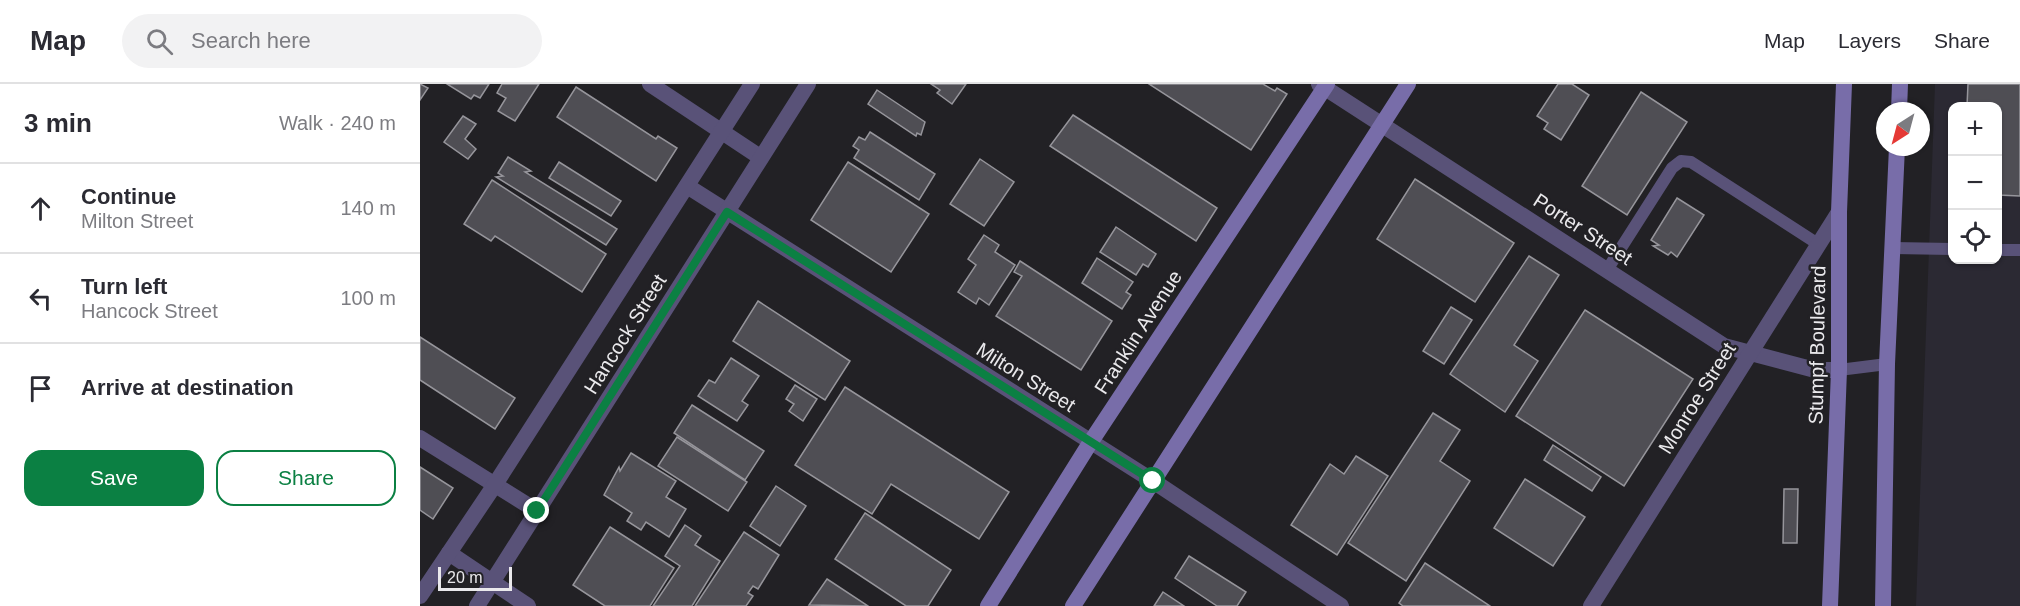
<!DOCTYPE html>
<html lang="en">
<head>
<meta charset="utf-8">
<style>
	body { margin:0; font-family:Arial,sans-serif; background:#f2f2f3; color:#2b2b33 }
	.controls { position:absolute; right:18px; top:18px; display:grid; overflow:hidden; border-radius:12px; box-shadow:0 2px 4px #0004 }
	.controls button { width:54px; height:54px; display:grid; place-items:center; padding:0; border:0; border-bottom:2px solid #e1e1e2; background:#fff; color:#2b2b33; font:30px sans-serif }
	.compass { position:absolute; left:1456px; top:18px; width:54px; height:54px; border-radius:50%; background:#fff; box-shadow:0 2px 4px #0004; rotate:216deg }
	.scale { position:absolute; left:18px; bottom:15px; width:74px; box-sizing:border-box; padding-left:6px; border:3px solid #eae9ec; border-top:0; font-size:16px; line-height:21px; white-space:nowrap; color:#eae9ec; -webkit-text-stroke:4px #222125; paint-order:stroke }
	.stop { position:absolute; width:18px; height:18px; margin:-14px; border:4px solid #0b8043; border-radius:50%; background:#fff }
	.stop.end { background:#0b8043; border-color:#fff; box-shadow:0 2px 6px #0008 }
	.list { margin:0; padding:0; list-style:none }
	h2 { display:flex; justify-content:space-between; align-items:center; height:78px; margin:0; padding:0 24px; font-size:26px }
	h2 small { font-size:20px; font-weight:400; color:#7c7c81 }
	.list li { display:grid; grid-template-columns:39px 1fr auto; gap:18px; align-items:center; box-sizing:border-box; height:90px; padding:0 24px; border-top:2px solid #e1e1e2 }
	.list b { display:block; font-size:22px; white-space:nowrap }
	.list p { margin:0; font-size:20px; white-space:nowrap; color:#7c7c81 }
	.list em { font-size:20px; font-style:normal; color:#7c7c81 }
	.actions { display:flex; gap:12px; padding:18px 24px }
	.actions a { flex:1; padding:14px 0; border:2px solid #0b8043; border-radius:18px; text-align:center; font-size:21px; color:#0b8043 }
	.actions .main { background:#0b8043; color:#fff }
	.icon { flex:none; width:33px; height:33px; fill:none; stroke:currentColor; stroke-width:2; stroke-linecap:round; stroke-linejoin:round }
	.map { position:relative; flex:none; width:1600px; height:522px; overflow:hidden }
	header { display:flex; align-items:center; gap:36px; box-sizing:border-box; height:84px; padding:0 30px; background:#fff; border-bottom:2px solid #e1e1e2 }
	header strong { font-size:28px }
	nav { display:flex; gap:33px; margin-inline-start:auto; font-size:21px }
	.search { width:420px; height:54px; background:#f2f2f3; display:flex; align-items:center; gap:15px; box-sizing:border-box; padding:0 21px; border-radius:33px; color:#7c7c81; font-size:22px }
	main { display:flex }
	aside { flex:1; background:#fff }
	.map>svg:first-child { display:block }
</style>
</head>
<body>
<header>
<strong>Map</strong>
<div class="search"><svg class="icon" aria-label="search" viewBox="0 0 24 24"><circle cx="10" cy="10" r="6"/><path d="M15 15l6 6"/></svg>Search here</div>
<nav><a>Map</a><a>Layers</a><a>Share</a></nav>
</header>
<main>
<aside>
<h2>3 min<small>Walk · 240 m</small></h2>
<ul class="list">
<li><svg class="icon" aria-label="ahead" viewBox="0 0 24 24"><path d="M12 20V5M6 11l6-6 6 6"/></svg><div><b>Continue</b><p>Milton Street</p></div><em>140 m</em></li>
<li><svg class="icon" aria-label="left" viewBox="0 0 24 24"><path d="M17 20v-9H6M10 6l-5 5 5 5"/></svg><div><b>Turn left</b><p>Hancock Street</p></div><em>100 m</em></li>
<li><svg class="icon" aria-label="arrive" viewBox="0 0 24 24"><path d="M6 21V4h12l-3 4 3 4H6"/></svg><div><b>Arrive at destination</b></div></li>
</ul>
<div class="actions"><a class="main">Save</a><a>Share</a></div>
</aside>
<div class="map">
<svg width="1600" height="522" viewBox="0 0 1600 522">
	<rect width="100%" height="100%" fill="#222125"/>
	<!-- built -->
	<path fill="#2b2933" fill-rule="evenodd" d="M1515,0h85v522h-104zM1532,22h46v154h-46z"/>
	<!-- building -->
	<g fill="#4f4e54" stroke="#96959b" stroke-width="1.5">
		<polygon points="0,0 8,4 0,16"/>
		<polygon points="27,0 69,0 60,14 54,11 51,15"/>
		<polygon points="82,0 119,0 95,37 78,27 86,14 77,9"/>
		<polygon points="511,0 546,0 532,20 517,9 520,6"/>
		<polygon points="729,0 843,0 855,7 857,4 867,10 831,66"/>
		<polygon points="1138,0 1152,0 1169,11 1141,56 1124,45 1128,39 1117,32"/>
		<polygon points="1548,0 1600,0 1600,112 1578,111 1578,22 1547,22"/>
		<polygon points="156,3 236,55 238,52 257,64 236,97 137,33"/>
		<polygon points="457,6 505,38 501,51 497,49 496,52 448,20"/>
		<polygon points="1221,8 1267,38 1207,131 1162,102"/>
		<polygon points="653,31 797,124 776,157 630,62"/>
		<polygon points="43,32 56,40 45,55 56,65 48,75 24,58"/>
		<polygon points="450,48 515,90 499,116 434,74 439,66 433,62 439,53 445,56"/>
		<polygon points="88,73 111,87 105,88 197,145 186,161 76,93 83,92 78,89"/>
		<polygon points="560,75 594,98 564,142 530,120"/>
		<polygon points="139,78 201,117 191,132 129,94"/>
		<polygon points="428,78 509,130 471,188 391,136"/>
		<polygon points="995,95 1094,159 1055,218 957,155"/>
		<polygon points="72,96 186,170 162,208 75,152 71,157 44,140"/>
		<polygon points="1257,114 1284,131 1257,173 1251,168 1248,171 1233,162 1239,161 1231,156"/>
		<polygon points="696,143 736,170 728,183 723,180 716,191 680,168"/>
		<polygon points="564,151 579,161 575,168 595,181 569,221 559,214 556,220 538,208 556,181 548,175"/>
		<polygon points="1109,172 1139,191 1094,261 1118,277 1085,328 1030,290"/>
		<polygon points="677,174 713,198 706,208 711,211 702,225 662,199"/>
		<polygon points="600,177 692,237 661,286 576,232 602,192 594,188"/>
		<polygon points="338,217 430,277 405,316 313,257"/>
		<polygon points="1031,223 1052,236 1024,280 1003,267"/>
		<polygon points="1165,226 1273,295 1204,402 1096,332"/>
		<polygon points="0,253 95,314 75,345 0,296"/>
		<polygon points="311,274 339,292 322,317 328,321 317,337 278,312 289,296 295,299"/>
		<polygon points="375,301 397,315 383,337 369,327 374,320 366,315"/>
		<polygon points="425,303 589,408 559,455 471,400 452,430 375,381"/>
		<polygon points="272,321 344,367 325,396 254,349"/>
		<polygon points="1013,329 1040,346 1020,377 1050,397 986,497 928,459"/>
		<polygon points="257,353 327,398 308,427 238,382"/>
		<polygon points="1133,361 1181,393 1172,407 1124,376"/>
		<polygon points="211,369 256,397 246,413 266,425 249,453 226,438 221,446 207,437 212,429 184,411 199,383 200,387"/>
		<polygon points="936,372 968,392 917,471 871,441 910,380 924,390"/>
		<polygon points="0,383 33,404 13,435 0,426"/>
		<polygon points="1105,395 1165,433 1133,482 1074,444"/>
		<polygon points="356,402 386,422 360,462 330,442"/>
		<polygon points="1364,405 1378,405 1377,459 1363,459"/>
		<polygon points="445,429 531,486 508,522 486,522 415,475"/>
		<polygon points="265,441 281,452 275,461 300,477 272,522 233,522 260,482 245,472"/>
		<polygon points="190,443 254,484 230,522 185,522 153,501"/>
		<polygon points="324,448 359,471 338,505 333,502 328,509 333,512 326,522 275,522"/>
		<polygon points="769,472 826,508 817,522 797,522 755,494"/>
		<polygon points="1005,479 1070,522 983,522 979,519"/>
		<polygon points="407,495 448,522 389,521"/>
		<polygon points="743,508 764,522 734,522"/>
	</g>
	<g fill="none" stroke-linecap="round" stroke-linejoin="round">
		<!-- service -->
		<g stroke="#595278" stroke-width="12">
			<polyline points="1473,164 1532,165"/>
			<polyline points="1578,166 1600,166"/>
			<polyline points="1187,186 1252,84 1261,77 1271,78 1398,160"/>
			<polyline points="1419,286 1467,280"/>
		</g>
		<!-- minor -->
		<g stroke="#595278" stroke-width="16">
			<polyline points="230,0 340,73"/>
			<polyline points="899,0 1304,262 1395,286 1419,286"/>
			<polyline points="267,102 733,397 921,522"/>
			<polyline points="0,354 117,427"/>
			<polyline points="29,469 108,522"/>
			<polyline points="0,512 74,402 332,0"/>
			<polyline points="57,522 388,0"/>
			<polyline points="1171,522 1419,128"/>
		</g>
		<!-- secondary -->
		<g stroke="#786da9" stroke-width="16">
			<polyline points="1479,27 1480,0"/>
			<polyline points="568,522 670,359 907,0"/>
			<polyline points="653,522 988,0"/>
			<polyline points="1410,522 1419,286 1419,128 1424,0"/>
			<polyline points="1463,522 1467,280 1477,63"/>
		</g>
	</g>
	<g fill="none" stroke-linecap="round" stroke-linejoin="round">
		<!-- route -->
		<polyline stroke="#0b8043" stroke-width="8" points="117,427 307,128 733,397"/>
	</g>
	<g text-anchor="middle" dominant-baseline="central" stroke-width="5" stroke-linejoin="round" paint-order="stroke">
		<!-- street labels -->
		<g font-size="20" fill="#eae9ec" stroke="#222125">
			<text transform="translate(1163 145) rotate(33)">Porter Street</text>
			<text transform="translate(718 248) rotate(-57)">Franklin Avenue</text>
			<text transform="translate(205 250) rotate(-58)">Hancock Street</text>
			<text transform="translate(1397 261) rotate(-89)">Stumpf Boulevard</text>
			<text transform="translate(606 293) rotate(32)">Milton Street</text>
			<text transform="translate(1277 314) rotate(-58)">Monroe Street</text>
		</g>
	</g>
</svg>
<div class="controls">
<button>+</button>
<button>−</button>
<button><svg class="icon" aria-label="locate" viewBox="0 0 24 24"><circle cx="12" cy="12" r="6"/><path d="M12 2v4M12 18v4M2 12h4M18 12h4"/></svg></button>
</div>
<svg class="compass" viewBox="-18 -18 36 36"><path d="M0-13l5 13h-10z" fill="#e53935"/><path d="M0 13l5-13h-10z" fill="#7c7c81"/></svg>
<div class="scale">20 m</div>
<div class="stop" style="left:733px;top:397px"></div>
<div class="stop end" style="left:117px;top:427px"></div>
</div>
</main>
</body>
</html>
